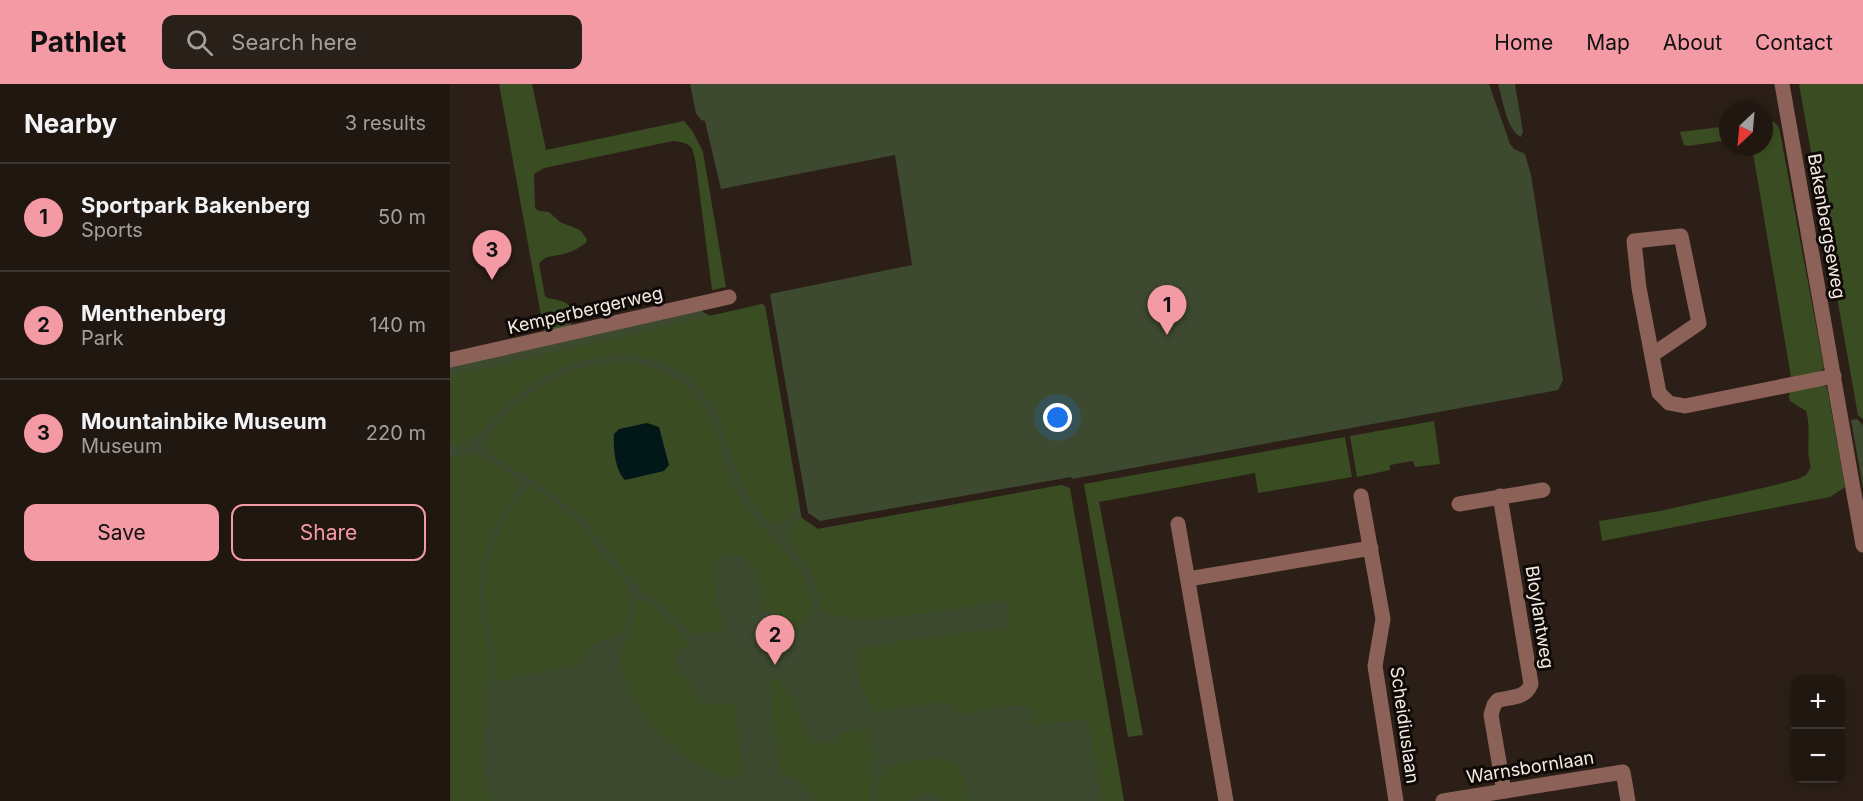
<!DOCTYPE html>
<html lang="en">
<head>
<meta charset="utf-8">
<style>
	body { margin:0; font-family:Inter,sans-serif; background:#29201a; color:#f1f3f6 }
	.controls { position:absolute; right:18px; bottom:18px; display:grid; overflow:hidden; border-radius:12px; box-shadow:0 3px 9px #0003 }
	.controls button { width:54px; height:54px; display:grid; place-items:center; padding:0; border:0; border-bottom:2px solid #3e3631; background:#211711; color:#f1f3f6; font:30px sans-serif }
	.compass { position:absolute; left:1269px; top:18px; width:54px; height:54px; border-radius:50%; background:#211711; box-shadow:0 3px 9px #0003; rotate:206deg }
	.you { position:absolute; left:608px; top:334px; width:21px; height:21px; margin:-15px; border:4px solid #fff; border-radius:50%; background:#1a73e8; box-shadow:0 0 0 9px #1a73e833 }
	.badge { display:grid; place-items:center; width:39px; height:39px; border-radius:50%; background:#f49aa4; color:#111; font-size:20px; font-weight:700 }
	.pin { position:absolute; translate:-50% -50px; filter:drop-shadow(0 2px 3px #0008) }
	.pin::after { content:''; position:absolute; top:32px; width:21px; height:18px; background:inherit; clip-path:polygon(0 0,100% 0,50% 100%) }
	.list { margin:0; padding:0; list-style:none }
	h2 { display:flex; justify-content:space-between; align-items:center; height:78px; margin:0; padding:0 24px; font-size:26px }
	h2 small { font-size:20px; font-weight:400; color:#a29f9f }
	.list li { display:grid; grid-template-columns:39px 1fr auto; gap:18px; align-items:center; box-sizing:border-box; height:108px; padding:0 24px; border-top:2px solid #3e3631 }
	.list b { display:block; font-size:22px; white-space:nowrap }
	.list p { margin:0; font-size:20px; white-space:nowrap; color:#a29f9f }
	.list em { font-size:20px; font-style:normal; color:#a29f9f }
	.actions { display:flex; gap:12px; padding:18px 24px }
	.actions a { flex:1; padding:14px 0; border:2px solid #f49aa4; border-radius:12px; text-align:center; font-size:21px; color:#f49aa4 }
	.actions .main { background:#f49aa4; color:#111 }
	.icon { flex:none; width:33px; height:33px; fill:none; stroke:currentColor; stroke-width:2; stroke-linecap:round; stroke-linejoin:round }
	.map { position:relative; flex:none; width:1413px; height:717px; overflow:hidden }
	header { display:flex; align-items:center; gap:36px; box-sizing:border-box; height:84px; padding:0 30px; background:#f49aa4; color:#111 }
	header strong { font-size:28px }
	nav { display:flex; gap:33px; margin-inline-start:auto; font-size:21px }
	.search { width:420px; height:54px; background:#29201a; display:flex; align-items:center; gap:15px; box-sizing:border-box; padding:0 21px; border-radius:12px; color:#a29f9f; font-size:22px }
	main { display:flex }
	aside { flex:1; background:#211711 }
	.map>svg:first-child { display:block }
</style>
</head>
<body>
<header>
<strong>Pathlet</strong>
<div class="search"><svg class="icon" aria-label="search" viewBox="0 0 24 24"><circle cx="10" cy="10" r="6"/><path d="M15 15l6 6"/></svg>Search here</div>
<nav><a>Home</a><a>Map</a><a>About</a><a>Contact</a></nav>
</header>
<main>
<aside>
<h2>Nearby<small>3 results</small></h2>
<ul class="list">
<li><span class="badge">1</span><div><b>Sportpark Bakenberg</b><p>Sports</p></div><em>50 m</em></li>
<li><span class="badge">2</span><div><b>Menthenberg</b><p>Park</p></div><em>140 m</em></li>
<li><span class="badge">3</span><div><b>Mountainbike Museum</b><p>Museum</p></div><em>220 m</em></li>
</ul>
<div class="actions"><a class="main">Save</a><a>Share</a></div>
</aside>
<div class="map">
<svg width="1413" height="717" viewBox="0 0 1413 717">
	<rect width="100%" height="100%" fill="#2c1f17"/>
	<!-- green -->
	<g fill="#3e4a30">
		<polygon points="240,0 1039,0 1060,60 1064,65 1075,70 1081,91 1113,296 1108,306 1103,307 622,395 621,393 370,437 358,429 320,210 462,181 445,71 271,105 255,37 251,36 246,29"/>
		<path d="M1048,0h17l8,48 -2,5c-15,-8 -18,-38 -23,-53z"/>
		<polygon points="313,220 315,223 352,436 368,445 612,401 673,717 0,717 0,283 250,226 260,232"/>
		<polygon points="1407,335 1413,341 1413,404 1401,336"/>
	</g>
	<!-- forest -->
	<g fill="#3a4d22">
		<path d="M49,0h33l14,66 138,-29 9,11 10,20 23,135 -14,3 -16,-125c-3,-19 -4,-22 -23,-24l-129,27 -10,6 1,34 4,3 10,1 11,10 20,8 7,9 -1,4c-6,4 -12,8 -19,10 -11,4 -22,1 -28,11l6,32 2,2c18,3 29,4 24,28l-27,6z"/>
		<polygon points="1349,0 1413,0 1413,335 1408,331"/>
		<polygon points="1314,38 1324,38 1329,43 1374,284 1369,288 1341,293 1302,63 1314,63"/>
		<polygon points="1278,42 1278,56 1238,62 1234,61 1230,48"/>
		<path d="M312,220l3,2 34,197 -8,13 -10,8c-35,6 -54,-95 -68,-117 -11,-18 -24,-31 -43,-40 -54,-27 -117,-3 -160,34 -18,16 -34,47 -60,46v-71z"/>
		<path d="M166,277c42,3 82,23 98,64 10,22 12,48 24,69 7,10 14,20 22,29 18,21 71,71 44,101 -5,6 -12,10 -19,11 -7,-5 -6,-19 -14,-23 -3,-1 -7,-1 -10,-3 -3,-25 2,-37 -22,-54l-23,3 -3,4 3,37 10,30 -32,6 -65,-58 -45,-57 -20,-17 -17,-14 -59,-36 -3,-7c3,-12 11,-18 18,-27 30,-32 69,-53 113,-58z"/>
		<path d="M1372,300l5,3 18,100 -15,10 -228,44 -3,-20 61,-10 103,-23 35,-9 8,-4 5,-8c-6,-18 1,-37 -5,-56l-16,-10 -1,-5 3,-9z"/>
		<polygon points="984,337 990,380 965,383 963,377 940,381 940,386 907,393 900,352"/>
		<polygon points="895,353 902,393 808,409 805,389 649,418 693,651 678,653 634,400"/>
		<path d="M20,370c11,1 48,21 50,32 -27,40 -47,80 -38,129 2,15 7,29 7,45 0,33 -4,65 -7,97l1,16 9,28h-42v-345z"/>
		<path d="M612,401l8,3 54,313h-22l-14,-82 -55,7 -3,-18 -8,-3 -61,9 -5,-1 -7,-12 -77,11 -12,-30 -5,-29 2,-3 50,-10 95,-11c12,-4 7,-14 6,-24l-4,-4 -65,11 -83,8 -27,-6 -9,-6c-1,-11 -3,-23 -8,-33 -8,-17 -29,-32 -21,-52l11,-5 16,11z"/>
		<polygon points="78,402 83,402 94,410 129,440 174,497 178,505 180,515 178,529 176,539 170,549 142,560 138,563 133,575 125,581 43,598 44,575 42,550 36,529 34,500 35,485 51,444 65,418"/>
		<path d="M188,516c16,1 40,27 50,40l-1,6 -12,6 3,21 11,7 12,23 3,2 23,-3 8,5 8,71c-48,6 -124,-74 -122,-122 0,-12 6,-20 10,-30 3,-7 4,-15 4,-23z"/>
		<path d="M326,595c6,4 14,15 18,21 12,23 5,45 41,43l4,-4 2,-7 27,-4c11,24 1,49 3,73h-54c-11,-11 -20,-26 -37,-28 -1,-14 -13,-86 -9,-93z"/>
		<path d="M495,674c18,6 21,25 25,43h-29l-9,-8 -5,-1 -21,9h-29c-1,-9 -1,-25 7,-31 11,-9 47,-10 61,-12z"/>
	</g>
	<!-- water -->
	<path fill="#021718" d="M197,339l12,4 10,38 -5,6 -39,9c-10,-9 -12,-33 -11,-46l5,-5z"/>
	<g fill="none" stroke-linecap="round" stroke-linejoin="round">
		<!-- street -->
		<g stroke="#8c6158" stroke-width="15">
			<polyline points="1332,0 1413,461"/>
			<polyline points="1202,271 1249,239 1231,152 1184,157 1189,204 1209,309 1219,319 1235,322 1384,292"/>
			<polyline points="0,276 279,213"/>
			<polyline points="911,412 933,535 925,582 946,717"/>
			<path d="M1050,412l31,188c-5,14 -19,13 -33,16l-4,5 -3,10 13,76"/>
			<polyline points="1009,420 1093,406"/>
			<polyline points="728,440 776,717"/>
			<polyline points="738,495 921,464"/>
			<polyline points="993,717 1173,688 1178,717"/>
		</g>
	</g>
	<g text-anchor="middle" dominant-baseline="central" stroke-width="6" stroke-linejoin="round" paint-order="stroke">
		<!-- street labels -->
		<g font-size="18" fill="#f5ebe6" stroke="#100a07">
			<text transform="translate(1377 142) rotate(80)">Bakenbergseweg</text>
			<text transform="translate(135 226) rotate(-13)">Kemperbergerweg</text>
			<text transform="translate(1090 533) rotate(81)">Bloylantweg</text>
			<text transform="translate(955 641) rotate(82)">Scheidiuslaan</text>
			<text transform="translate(1080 683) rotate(-9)">Warnsbornlaan</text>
		</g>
	</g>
</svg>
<div class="controls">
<button>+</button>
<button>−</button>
</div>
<svg class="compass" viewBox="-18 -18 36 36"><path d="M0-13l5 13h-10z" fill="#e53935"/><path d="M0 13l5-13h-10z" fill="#a29f9f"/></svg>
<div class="you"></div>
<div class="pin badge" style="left:717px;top:251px">1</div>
<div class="pin badge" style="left:325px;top:581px">2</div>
<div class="pin badge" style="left:42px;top:196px">3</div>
</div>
</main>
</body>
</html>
